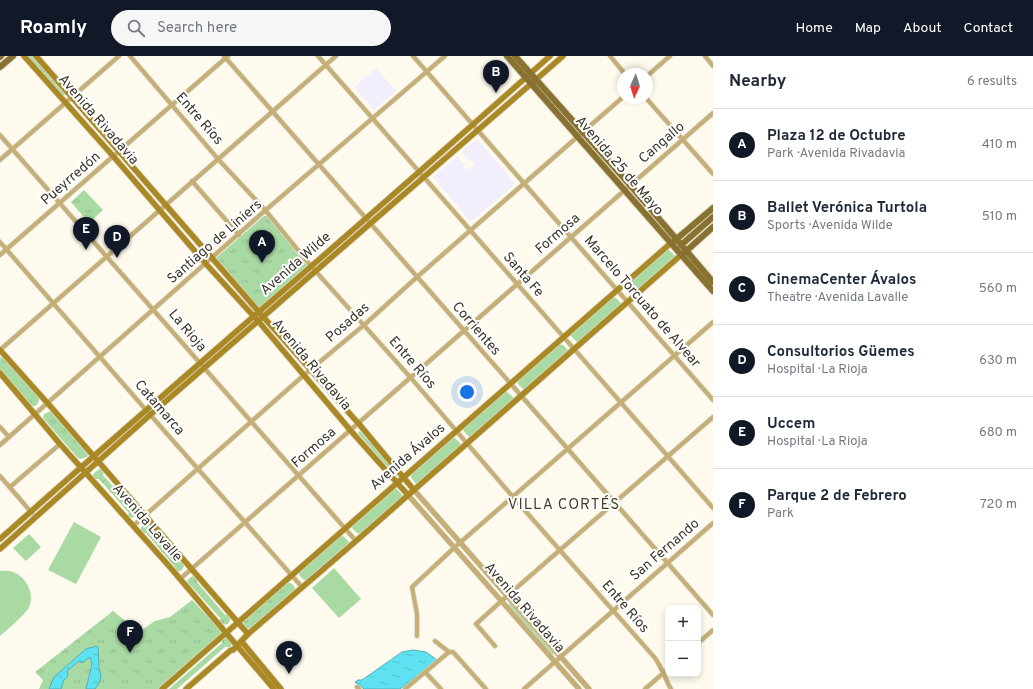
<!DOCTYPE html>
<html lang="en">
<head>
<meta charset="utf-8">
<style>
	body { margin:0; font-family:Overpass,sans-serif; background:#f6f6f7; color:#1f2937 }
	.controls { position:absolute; right:12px; bottom:12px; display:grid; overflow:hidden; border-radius:8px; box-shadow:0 2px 6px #0003 }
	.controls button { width:36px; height:36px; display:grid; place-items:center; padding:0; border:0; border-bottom:1px solid #e0e1e3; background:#fff; color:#1f2937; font:20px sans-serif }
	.compass { position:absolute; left:617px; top:12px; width:36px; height:36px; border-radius:50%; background:#fff; box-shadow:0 2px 6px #0003; rotate:184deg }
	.you { position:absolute; left:467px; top:336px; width:14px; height:14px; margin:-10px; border:3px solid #fff; border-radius:50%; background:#1a73e8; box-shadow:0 0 0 6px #1a73e833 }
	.badge { display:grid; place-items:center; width:26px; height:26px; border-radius:50%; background:#111827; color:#fff; font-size:13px; font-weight:700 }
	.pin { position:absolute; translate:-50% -33px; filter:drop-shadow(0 1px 2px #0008) }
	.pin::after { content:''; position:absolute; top:21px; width:14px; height:12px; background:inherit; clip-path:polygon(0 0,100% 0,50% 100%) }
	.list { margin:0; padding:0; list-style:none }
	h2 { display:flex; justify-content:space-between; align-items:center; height:52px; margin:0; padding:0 16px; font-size:17px }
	h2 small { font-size:13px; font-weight:400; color:#747a83 }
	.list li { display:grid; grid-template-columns:26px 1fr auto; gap:12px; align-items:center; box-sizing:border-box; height:72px; padding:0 16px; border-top:1px solid #e0e1e3 }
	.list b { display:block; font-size:15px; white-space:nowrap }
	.list p { margin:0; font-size:13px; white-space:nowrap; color:#747a83 }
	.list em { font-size:13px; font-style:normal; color:#747a83 }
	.icon { flex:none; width:22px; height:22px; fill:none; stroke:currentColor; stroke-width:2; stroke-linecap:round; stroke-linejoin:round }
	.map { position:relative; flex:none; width:713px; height:633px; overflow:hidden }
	header { display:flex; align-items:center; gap:24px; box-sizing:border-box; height:56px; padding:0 20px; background:#111827; color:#fff }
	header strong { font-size:19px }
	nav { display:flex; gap:22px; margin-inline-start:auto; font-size:14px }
	.search { width:280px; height:36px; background:#f6f6f7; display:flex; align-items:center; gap:10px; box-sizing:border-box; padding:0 14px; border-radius:22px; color:#747a83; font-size:15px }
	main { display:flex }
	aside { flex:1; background:#fff }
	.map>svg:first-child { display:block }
</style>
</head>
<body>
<header>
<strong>Roamly</strong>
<div class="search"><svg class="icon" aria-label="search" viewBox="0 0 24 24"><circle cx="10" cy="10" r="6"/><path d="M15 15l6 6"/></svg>Search here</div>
<nav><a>Home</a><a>Map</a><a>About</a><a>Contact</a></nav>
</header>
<main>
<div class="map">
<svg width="713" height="633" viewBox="0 0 713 633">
	<defs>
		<pattern id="park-tufts" width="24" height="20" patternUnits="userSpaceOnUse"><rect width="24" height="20" fill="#a9daa4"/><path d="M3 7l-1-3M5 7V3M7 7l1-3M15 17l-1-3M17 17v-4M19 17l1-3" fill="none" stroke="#92bc8d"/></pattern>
		<pattern id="water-ripples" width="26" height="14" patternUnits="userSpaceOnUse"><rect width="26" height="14" fill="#5ee2f1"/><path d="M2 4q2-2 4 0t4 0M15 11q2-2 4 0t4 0" fill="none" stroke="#53c2cf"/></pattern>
	</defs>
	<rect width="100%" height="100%" fill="#fefbee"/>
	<!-- education -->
	<g fill="#f2eefb">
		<polygon points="376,12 396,35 374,54 354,31"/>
		<polygon points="476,84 478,84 514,126 514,129 472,165 469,164 433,121 457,100 465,109 463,111 466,114 470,112 475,107 471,104 469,105 461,96"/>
	</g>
	<!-- green -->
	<g fill="#a9daa4">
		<polygon points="667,194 669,194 675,200 674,203 633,239 630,239 625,233 625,230"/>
		<polygon points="559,288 563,289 568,294 567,297 526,333 523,333 518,328 518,324"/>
		<polygon points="506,335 513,341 514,344 469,381 463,374 464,371"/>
		<polygon points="360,375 398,417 397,419 395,420 358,377"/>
		<polygon points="451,382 455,382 460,387 460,390 418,427 415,427 411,421 410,418"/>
		<polygon points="393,433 397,433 402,439 402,442 361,478 357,477 352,472 353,468"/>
		<polygon points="74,466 101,481 76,528 48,514"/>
		<polygon points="29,478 41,491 26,505 13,492"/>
		<polygon points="341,479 343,480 349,486 348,489 307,524 304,524 299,519 299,515"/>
		<polygon points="334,512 361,543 339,562 312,532"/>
		<path d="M0,515c5,0 10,-1 15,2 12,5 20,22 14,34 -3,7 -22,23 -29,29z"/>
		<polygon points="510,547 555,597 552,599 508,549"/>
	</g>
	<!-- park -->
	<g fill="url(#park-tufts)">
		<polygon points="28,0 33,0 66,38 63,40"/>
		<polygon points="84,134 103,154 89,167 71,146"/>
		<polygon points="264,160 267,160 307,209 307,211 261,252 258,251 216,204 216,202"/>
		<polygon points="613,241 616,242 621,247 621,250 580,286 577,286 571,280 572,276"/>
		<polygon points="2,300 40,342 37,349 34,350 30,350 0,313 0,302"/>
		<polygon points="51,355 54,356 88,398 87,401 80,403 77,401 43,362 44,358"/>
		<polygon points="101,412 104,415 103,419 133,453 137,451 139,454 134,461 129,462 127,459 129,457 99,423 95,423 93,420 94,417"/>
		<path d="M146,467l4,2 -2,2 30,34 4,1 2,3c-1,5 -3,6 -8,7l-2,-3 1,-2 -29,-34h-4l-2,-3 2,-4z"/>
		<polygon points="195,520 198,522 197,526 225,559 229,559 231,562 228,568 222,569 219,565 221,563 192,531 189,531 187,525 191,521"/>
		<path d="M287,526c5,1 8,3 8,9l-45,38 -4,-1 -3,-4 1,-4z"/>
		<polygon points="192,544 223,576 222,579 160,633 39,633 43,624 35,616 113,555 139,576 155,565 170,561"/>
		<polygon points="224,580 228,581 232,585 231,591 225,591 177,633 169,633 222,587 221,583"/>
	</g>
	<!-- water -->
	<g fill="url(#water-ripples)" stroke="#54afb6">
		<polygon points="97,590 98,591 99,612 101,620 99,627 95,633 86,633 92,608 90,601 82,607 79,605 67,615 68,620 64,624 61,633 49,633 54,621 86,593"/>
		<polygon points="413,594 426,596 437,604 400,633 364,633 355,626 358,624 362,624 402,596"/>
	</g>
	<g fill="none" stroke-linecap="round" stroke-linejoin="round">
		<defs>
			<g id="minor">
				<path d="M130,0l88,103 48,52 45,55 100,112 102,119 142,161c7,10 10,21 16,31"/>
				<polyline points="224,0 713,559"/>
				<path d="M318,0c132,151 263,301 395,452"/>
				<polyline points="413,0 713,344"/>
				<polyline points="610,0 625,18"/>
				<polyline points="705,0 713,10"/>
				<polyline points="647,20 670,0"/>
				<polyline points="646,42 713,118"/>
				<polyline points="0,79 356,485"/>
				<polyline points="0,104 119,0"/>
				<polyline points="192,125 239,179"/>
				<polyline points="0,186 146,354 302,531"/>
				<polyline points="0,199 228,0"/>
				<polyline points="0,294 336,0"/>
				<polyline points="0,371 9,381"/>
				<polyline points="0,389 260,159 445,0"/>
				<polyline points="0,420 32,457"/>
				<polyline points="10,431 60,388"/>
				<polyline points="133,470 304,319 364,269 417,221 623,41"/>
				<polyline points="180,523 713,57"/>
				<polyline points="417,580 417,558 412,531 455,491 713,266"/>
				<polyline points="435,585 449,596"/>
				<polyline points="698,587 713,574"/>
				<polyline points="495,590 476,568 507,540 713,361"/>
				<polyline points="425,616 441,633"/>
				<polyline points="357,631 359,633"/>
				<polyline points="405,633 449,596 453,596 486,633"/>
				<polyline points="524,633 713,467"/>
				<polyline points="645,633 668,613"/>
			</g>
			<g id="tertiary">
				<polyline points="414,434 589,633"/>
				<polyline points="408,439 579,633"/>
			</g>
			<g id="secondary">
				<polyline points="24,0 113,100 206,208 259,266 351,375 408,439"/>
				<polyline points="36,0 259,256 359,368 414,434"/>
				<polyline points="0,294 51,351 248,578"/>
				<polyline points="0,317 60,388 169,510 274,633"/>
				<path d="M0,483c182,-162 368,-320 550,-483"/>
				<polyline points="0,493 150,359 563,0"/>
				<polyline points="242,586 281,633"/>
				<polyline points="162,633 671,187"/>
				<polyline points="186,633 231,594 233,594 248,578 356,485 681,199"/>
			</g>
			<g id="primary">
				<polyline points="507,0 713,235"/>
				<polyline points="515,0 630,129 713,226"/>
				<polyline points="0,1 1,0"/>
				<polyline points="0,11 13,0"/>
				<polyline points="673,186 713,152"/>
				<polyline points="681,189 713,161"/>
				<polyline points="684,197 713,171"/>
			</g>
		</defs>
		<!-- minor casing -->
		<use href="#minor" stroke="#dbd8cb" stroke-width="5.5"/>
		<!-- tertiary casing -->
		<use href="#tertiary" stroke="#dbd8cb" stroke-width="6"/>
		<!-- secondary casing -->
		<use href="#secondary" stroke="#dbd8cb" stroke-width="7"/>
		<!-- primary casing -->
		<use href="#primary" stroke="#dbd8cb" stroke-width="8"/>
		<!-- minor -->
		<use href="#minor" stroke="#c5af76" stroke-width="4"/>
		<!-- tertiary -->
		<use href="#tertiary" stroke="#c5af76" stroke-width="5"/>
		<!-- secondary -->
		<use href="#secondary" stroke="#aa8924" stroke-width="5.5"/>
		<!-- primary -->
		<use href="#primary" stroke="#89712f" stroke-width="6"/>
	</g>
	<g text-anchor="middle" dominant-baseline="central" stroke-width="4" stroke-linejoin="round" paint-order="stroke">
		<!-- street labels -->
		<g font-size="14" fill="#3b372b" stroke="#fff">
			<text transform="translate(199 63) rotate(49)">Entre Ríos</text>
			<text transform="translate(98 64) rotate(49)">Avenida Rivadavia</text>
			<text transform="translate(662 87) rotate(-41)">Cangallo</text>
			<text transform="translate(619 110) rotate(49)">Avenida 25 de Mayo</text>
			<text transform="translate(71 123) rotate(-41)">Pueyrredón</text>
			<text transform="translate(558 178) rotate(-41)">Formosa</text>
			<text transform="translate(215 186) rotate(-41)">Santiago de Liniers</text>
			<text transform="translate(296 208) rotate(-41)">Avenida Wilde</text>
			<text transform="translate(523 219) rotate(49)">Santa Fe</text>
			<text transform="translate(642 246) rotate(49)">Marcelo Torcuato de Alvear</text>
			<text transform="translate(348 267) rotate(-41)">Posadas</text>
			<text transform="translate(476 273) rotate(49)">Corrientes</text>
			<text transform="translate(187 275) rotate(50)">La Rioja</text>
			<text transform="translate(412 307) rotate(49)">Entre Ríos</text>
			<text transform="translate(311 309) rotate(50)">Avenida Rivadavia</text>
			<text transform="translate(159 352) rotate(49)">Catamarca</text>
			<text transform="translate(314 392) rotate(-41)">Formosa</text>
			<text transform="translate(408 401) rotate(-41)">Avenida Ávalos</text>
			<text transform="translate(147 467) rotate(49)">Avenida Lavalle</text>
			<text transform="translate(665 494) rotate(-41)">San Fernando</text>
			<text transform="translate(625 551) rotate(49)">Entre Ríos</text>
			<text transform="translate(524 552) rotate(49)">Avenida Rivadavia</text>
		</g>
		<!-- neighbourhood labels -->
		<g font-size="15" letter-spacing="1" fill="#473f26" stroke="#fff">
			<text x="564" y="449">VILLA CORTÉS</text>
		</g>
	</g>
</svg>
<div class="controls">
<button>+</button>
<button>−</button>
</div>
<svg class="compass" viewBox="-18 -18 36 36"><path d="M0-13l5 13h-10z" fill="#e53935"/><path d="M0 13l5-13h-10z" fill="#747a83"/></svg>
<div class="you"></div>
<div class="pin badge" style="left:262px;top:207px">A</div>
<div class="pin badge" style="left:496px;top:37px">B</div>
<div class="pin badge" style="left:289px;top:618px">C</div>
<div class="pin badge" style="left:117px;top:202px">D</div>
<div class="pin badge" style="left:86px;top:194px">E</div>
<div class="pin badge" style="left:130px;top:597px">F</div>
</div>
<aside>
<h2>Nearby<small>6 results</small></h2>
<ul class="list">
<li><span class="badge">A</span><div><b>Plaza 12 de Octubre</b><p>Park · Avenida Rivadavia</p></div><em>410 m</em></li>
<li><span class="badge">B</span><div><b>Ballet Verónica Turtola</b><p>Sports · Avenida Wilde</p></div><em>510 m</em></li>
<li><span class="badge">C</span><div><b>CinemaCenter Ávalos</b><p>Theatre · Avenida Lavalle</p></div><em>560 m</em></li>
<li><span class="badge">D</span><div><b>Consultorios Güemes</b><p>Hospital · La Rioja</p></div><em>630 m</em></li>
<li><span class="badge">E</span><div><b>Uccem</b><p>Hospital · La Rioja</p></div><em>680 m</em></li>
<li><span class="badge">F</span><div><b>Parque 2 de Febrero</b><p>Park</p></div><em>720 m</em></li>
</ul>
</aside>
</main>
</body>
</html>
